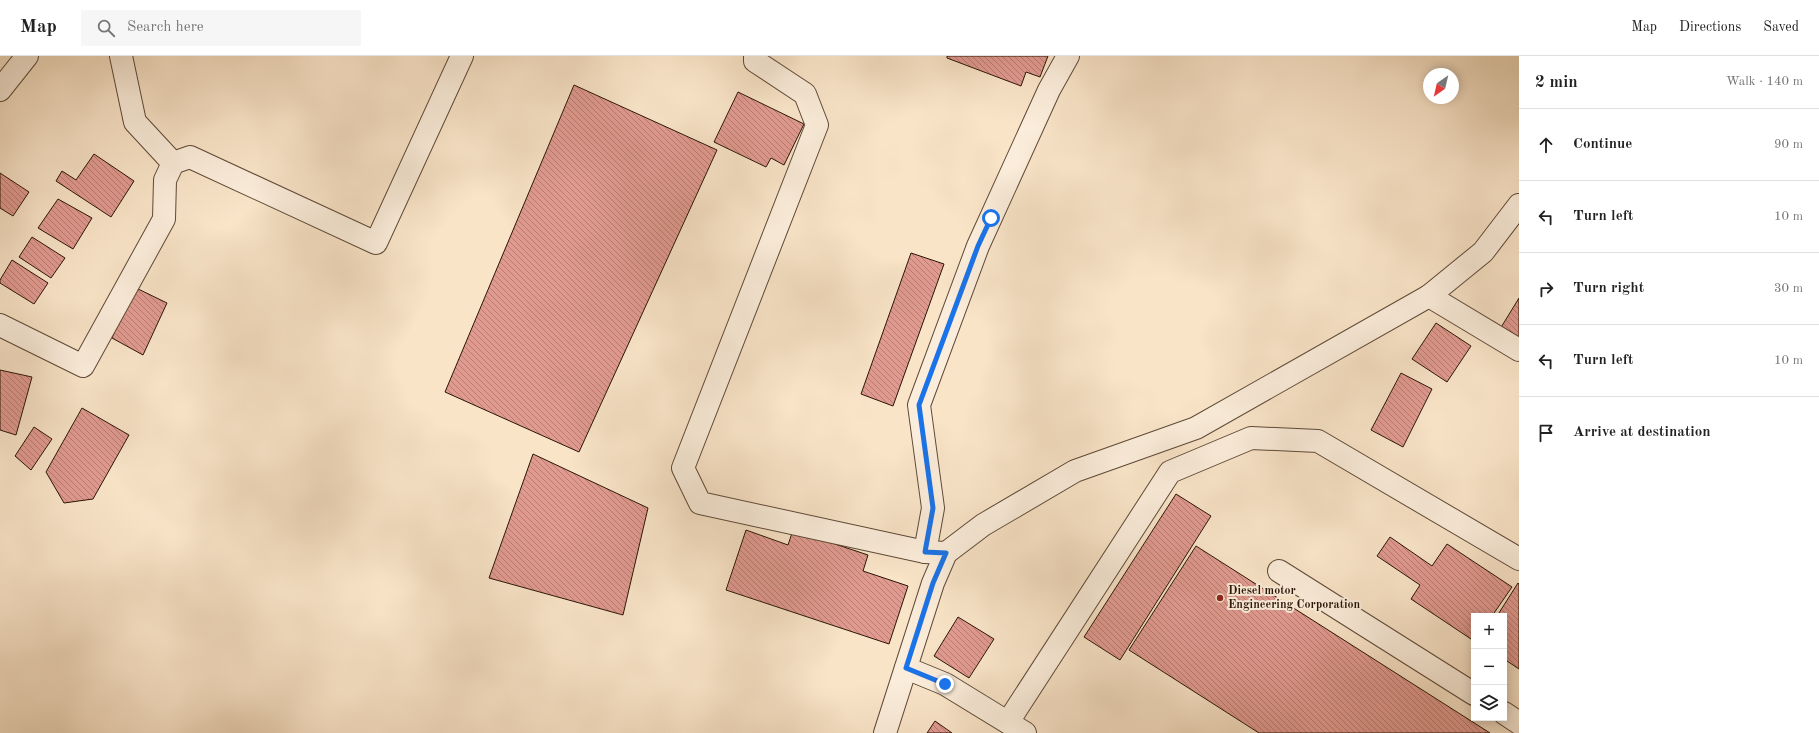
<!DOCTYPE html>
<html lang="en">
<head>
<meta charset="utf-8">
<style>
	body { margin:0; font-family:"Old Standard TT",serif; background:#f6f6f6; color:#222 }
	.controls { position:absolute; right:12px; bottom:12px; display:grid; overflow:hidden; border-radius:0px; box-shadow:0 2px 10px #0003 }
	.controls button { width:36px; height:36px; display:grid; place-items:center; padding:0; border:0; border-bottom:1px solid #e0e0e0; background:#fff; color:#222; font:20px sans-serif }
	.compass { position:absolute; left:1423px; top:12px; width:36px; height:36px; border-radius:50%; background:#fff; box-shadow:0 2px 10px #0003; rotate:214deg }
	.stop { position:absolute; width:12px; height:12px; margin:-9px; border:3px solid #1a73e8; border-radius:50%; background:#fff }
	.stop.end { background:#1a73e8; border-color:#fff; box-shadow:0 1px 4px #0008 }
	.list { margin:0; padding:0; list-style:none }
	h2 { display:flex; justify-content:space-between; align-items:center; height:52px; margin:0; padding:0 16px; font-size:17px }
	h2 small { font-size:13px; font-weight:400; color:#767676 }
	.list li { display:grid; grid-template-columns:26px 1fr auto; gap:12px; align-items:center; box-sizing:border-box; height:72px; padding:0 16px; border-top:1px solid #e0e0e0 }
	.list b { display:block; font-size:15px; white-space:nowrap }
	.list em { font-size:13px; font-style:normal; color:#767676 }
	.icon { flex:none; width:22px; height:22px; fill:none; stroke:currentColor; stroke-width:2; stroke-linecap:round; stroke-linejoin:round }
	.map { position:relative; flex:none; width:1519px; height:677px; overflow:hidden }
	header { display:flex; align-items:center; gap:24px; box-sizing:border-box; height:56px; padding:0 20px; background:#fff; border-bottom:1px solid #e0e0e0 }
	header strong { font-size:19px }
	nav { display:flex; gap:22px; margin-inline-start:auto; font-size:14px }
	.search { width:280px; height:36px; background:#f6f6f6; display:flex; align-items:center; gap:10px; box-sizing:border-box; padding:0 14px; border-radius:0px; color:#767676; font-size:15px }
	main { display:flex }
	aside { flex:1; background:#fff }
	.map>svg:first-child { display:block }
</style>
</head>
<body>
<header>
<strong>Map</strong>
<div class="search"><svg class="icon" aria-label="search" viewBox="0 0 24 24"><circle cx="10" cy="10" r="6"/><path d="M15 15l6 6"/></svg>Search here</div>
<nav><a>Map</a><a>Directions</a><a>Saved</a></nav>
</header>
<main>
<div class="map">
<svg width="1519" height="677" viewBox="0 0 1519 677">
	<defs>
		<pattern id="building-back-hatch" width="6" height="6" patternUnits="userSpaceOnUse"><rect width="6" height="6" fill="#e19a90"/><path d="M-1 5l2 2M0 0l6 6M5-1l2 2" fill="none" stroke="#b77c74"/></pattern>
	</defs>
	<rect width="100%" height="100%" fill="#f9e4c8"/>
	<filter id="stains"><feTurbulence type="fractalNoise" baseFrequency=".005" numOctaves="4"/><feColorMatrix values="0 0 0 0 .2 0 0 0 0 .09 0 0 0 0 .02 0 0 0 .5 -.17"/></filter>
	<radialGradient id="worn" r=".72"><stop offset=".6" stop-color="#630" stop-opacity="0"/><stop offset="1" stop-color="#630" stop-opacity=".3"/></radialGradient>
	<!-- building -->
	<g fill="url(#building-back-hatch)" stroke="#2a1507">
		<polygon points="947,0 1048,0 1040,21 1026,16 1021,30 947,2"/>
		<polygon points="574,29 717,94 579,396 445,336"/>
		<polygon points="738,36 804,68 784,109 771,102 766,111 714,86"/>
		<polygon points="94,98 134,125 111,161 56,125 62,115 76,124"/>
		<polygon points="0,117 29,136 13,160 0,152"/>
		<polygon points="58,143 92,162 73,193 38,172"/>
		<polygon points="32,181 65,202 51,222 19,201"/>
		<polygon points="911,197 944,208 893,350 861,338"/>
		<polygon points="12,204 48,227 34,248 0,227 0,224"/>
		<polygon points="132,230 167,247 143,299 112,282"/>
		<polygon points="1519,242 1519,284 1500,273"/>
		<polygon points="1436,267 1471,290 1447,326 1412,303"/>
		<polygon points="0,314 32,321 16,379 0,374"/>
		<polygon points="1401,317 1432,333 1403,391 1371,374"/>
		<polygon points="82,352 129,379 93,443 64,447 46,416"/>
		<polygon points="34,371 52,383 31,414 15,400"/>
		<polygon points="533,398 648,452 623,559 489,522"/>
		<polygon points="1176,438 1211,460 1120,604 1084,581"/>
		<polygon points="746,474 788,489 793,474 868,499 863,515 908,530 889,588 726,534"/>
		<polygon points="1390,481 1432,510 1447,488 1512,531 1492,560 1474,560 1474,585 1411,543 1420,529 1377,500"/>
		<polygon points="1196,490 1490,677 1259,677 1129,594"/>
		<polygon points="1518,527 1519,528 1519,613 1504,603 1504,560 1497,560"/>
		<polygon points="958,561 994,583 969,622 934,600"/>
		<polygon points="935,665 952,677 927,677"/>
	</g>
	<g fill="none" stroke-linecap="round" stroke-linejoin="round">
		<defs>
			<g id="minor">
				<polyline points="121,0 135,66 173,107"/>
				<polyline points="755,0 755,5 805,38 817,69 683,412 700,447 925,496 946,497"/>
				<polyline points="0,34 27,0"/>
				<polyline points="1429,240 1519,294"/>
				<polyline points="0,269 83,310 164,163 165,124 173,107 190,101 376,187 462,0"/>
				<polyline points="925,496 933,452 919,349 978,190 1049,34 1068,0"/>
				<polyline points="1279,515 1474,638"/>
				<polyline points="906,612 945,628 1025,677"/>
				<polyline points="1504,657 1519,667"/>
				<polyline points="1008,666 1170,416 1251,382 1318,385 1519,503"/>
				<polyline points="885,677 933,527 946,497 983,469 1075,415 1196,372 1429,240 1483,196 1519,149"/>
			</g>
		</defs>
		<!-- minor casing -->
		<use href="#minor" stroke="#5e4937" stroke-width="24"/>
		<!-- minor -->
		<use href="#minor" stroke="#fbeddb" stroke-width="22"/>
	</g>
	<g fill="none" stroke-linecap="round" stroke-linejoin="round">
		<!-- route -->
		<polyline stroke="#1a73e8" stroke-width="5" points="945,628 906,612 933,527 946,497 925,496 933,452 919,349 978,190 991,162"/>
	</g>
	<!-- markers -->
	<circle fill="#8f2418" stroke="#fbeddb" stroke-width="1.5" cx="1220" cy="542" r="4"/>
	<g text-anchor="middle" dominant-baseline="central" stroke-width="4" stroke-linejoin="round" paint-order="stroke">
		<!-- poi labels -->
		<g font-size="12" font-weight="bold" fill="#2a1507" stroke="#fbeddb" text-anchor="start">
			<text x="1228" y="535">Diesel motor<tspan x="1228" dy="14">Engineering Corporation</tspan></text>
		</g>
	</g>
	<rect width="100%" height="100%" filter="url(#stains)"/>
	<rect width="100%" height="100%" fill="url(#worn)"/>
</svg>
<div class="controls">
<button>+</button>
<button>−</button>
<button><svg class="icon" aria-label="layers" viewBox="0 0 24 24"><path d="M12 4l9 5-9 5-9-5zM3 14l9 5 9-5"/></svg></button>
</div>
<svg class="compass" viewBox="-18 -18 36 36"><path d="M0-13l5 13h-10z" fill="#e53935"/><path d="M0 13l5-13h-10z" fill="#767676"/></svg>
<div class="stop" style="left:991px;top:162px"></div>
<div class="stop end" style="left:945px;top:628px"></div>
</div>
<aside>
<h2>2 min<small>Walk · 140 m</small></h2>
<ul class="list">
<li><svg class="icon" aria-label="ahead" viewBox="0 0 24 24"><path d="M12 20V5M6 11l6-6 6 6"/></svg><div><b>Continue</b></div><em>90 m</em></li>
<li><svg class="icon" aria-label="left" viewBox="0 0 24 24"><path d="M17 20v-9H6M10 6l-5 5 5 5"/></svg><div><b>Turn left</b></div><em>10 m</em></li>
<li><svg class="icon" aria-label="right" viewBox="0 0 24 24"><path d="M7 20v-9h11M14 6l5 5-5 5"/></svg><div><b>Turn right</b></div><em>30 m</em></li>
<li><svg class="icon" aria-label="left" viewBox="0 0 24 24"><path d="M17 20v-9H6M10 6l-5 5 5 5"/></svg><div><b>Turn left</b></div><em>10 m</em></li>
<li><svg class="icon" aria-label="arrive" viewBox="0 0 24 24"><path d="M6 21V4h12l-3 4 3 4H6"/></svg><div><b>Arrive at destination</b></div></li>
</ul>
</aside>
</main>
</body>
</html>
